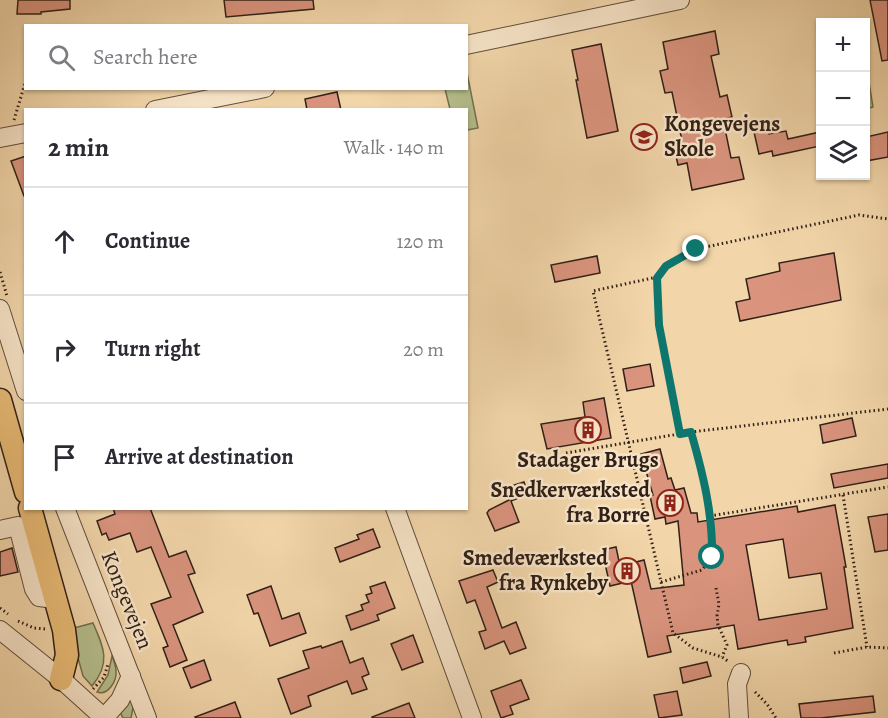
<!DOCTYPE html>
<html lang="en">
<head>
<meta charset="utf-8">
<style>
	body { margin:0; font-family:Alegreya,serif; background:#f2f2f3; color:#2b2b33 }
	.controls { position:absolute; right:18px; top:18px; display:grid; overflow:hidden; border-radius:0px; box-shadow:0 2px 4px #0004 }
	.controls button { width:54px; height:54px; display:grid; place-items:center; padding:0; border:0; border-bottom:2px solid #e1e1e2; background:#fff; color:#2b2b33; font:30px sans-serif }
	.stop { position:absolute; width:18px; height:18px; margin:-14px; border:4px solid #0f766e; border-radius:50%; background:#fff }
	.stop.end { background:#0f766e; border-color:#fff; box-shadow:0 2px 6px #0008 }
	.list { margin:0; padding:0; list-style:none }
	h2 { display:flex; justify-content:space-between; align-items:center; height:78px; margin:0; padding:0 24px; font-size:26px }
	h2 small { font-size:20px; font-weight:400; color:#7c7c81 }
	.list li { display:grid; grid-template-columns:39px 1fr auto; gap:18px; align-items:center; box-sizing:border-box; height:108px; padding:0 24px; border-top:2px solid #e1e1e2 }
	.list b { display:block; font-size:22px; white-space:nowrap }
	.list em { font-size:20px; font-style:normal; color:#7c7c81 }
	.icon { flex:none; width:33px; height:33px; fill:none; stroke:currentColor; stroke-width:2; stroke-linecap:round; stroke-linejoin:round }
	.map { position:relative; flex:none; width:888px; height:718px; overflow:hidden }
	.search { position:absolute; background:#fff; box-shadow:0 2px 4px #0004; left:24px; top:24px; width:444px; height:66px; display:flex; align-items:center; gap:15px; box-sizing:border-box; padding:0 21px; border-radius:0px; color:#7c7c81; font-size:22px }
	.panel { position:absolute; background:#fff; box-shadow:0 2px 4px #0004; left:24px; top:108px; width:444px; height:402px; border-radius:0px }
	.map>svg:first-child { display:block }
</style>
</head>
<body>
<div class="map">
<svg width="888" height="718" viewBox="0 0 888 718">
	<rect width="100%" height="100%" fill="#f2d6aa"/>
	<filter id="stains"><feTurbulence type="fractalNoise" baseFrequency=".00333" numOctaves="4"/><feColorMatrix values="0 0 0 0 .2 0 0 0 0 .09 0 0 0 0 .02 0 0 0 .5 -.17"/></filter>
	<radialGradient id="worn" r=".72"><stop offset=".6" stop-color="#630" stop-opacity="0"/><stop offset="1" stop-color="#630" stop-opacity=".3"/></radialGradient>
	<!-- green -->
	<g fill="#b5bf8d" stroke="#737052" stroke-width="1.5">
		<polygon points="866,64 873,107 866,109"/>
		<polygon points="467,73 478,128 467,130 466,110 450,109 445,89 466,88"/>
		<path d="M93,623c11,25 18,40 -1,63l-9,-10 -13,-47z"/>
		<path d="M112,656c2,5 4,10 4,15 1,10 -8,25 -19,21l11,-17z"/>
		<polygon points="131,697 135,698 131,718 123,718 120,712"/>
	</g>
	<!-- building -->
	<g fill="#da947e" stroke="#312017" stroke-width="1.5" fill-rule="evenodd">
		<polygon points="18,0 70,0 70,9 41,12 41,14 17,14"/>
		<polygon points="224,0 313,0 314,9 226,17"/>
		<polygon points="870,0 888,0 888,60 882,61"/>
		<polygon points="715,31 719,54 711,56 720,97 727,95 732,117 723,119 731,158 739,157 744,179 692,190 687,163 678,165 673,143 682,141 672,92 665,93 660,71 668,69 663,42"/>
		<polygon points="601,44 618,131 587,138 576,80 578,80 572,50"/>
		<polygon points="337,92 341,110 307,110 305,99"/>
		<polygon points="768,129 769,134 786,131 788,139 820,132 820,146 773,156 772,151 759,154 754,132"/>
		<polygon points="888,132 888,157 866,161 866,137"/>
		<polygon points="26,156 26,196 24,196 11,161"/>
		<polygon points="834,253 841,300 740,321 736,302 750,299 746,279 780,271 779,263"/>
		<polygon points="597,256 600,273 555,282 551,265"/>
		<polygon points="650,364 654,386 627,391 623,369"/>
		<polygon points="604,398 611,438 547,449 541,424 585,417 583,402"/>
		<polygon points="852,418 856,436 823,443 820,425"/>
		<path d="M660,449l8,30 3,-1 4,12 9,-2 7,25h6l1,9 99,-16 1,6 37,-7 11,62h-2l9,61 -48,9 1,5 -18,3 -1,-5 -49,9 -4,-24 -67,11 4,16 -23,5 -17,-76 -21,5 -8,-36 14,-3 4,19 24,-6 7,29 33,-4 -6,-64 -12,3 -1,-7 -10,2 -5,-23 3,-1 -12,-41zM783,539l6,39 32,-5 6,36 -68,11 -13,-75z"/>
		<polygon points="888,464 888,478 834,488 831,474"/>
		<polygon points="524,482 528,494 511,501 519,522 495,531 487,513 489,510 509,500 505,488"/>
		<polygon points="113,508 150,508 169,557 186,551 195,573 188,575 203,612 173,625 187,660 170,667 163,648 168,646 151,604 171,597 151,547 137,552 130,533 109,540 106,533 102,535 97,521 115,514"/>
		<polygon points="888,514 888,550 875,552 868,517"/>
		<polygon points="373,529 380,547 340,562 335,548 359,539 357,535"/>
		<polygon points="12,548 18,572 0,576 0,552"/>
		<polygon points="493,570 498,582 487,587 502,628 516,622 526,648 510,654 504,641 485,649 479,632 486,630 475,600 467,603 459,581"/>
		<polygon points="385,582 395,608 377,615 379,620 351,630 346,616 363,610 361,605 369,602 366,595 372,593 370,587"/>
		<polygon points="271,586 282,619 299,613 306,633 270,646 258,613 254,614 247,595"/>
		<polygon points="413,635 423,662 402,670 391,644"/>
		<polygon points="342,641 350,663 363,658 369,674 362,677 367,689 352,694 347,681 308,696 311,706 291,714 278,679 309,668 303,651 321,646 322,648"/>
		<polygon points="204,660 211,680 191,688 183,668"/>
		<polygon points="707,662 711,676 683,683 680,668"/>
		<polygon points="521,680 529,699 510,706 513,714 501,718 491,691"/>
		<polygon points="677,691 682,715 659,718 654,695"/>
		<polygon points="873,696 875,712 821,718 801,718 799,704"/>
		<polygon points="235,702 241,718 196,718 195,717"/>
		<polygon points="409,703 415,718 372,718 372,717"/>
	</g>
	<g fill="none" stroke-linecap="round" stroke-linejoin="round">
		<defs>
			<g id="minor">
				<polyline points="466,45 680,0"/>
				<polyline points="155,110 265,88"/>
				<polyline points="0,138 26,133"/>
				<polyline points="0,309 26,391"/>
				<polyline points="65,508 147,718"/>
				<polyline points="395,508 472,718"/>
				<polyline points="0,530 18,526 34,589 39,597 55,599"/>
				<polyline points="0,630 61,679 104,718"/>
				<polyline points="104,718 120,700 131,676"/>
				<polyline points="739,718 737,684 741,673"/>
			</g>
			<g id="major">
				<polyline points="0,400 26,492"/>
				<polyline points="30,508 64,630 67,655 61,679"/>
			</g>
		</defs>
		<!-- minor casing -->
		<use href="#minor" stroke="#614e3c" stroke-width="20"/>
		<!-- major casing -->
		<use href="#major" stroke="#312017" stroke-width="25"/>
		<!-- path -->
		<g stroke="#312017" stroke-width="3" stroke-dasharray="1.5 3" stroke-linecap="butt">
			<polyline points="14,120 26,80"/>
			<polyline points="0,272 7,296"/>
			<polyline points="657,277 593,291 673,633 693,648 722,657 729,662"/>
			<polyline points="680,434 659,325 657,277 666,266 696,249 859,215 888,219"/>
			<polyline points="566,453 691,432 888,409"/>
			<polyline points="843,495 867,647"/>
			<polyline points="710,516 888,487"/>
			<polyline points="661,582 702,570 712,557 713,534 705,479 691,432"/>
			<polyline points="716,588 719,604 717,616 718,625 727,645 722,657"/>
			<polyline points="0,608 8,614"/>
			<polyline points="18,621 34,628 46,629"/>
			<polyline points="834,653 867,647 888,648"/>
			<polyline points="93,689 104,677 108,664"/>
			<polyline points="755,692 767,704 776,718"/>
		</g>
		<!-- minor -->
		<use href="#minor" stroke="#f7e4c8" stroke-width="18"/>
		<!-- major -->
		<use href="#major" stroke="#e9bb75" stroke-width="22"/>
	</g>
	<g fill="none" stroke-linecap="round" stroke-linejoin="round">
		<!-- route -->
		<path stroke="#0f766e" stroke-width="8" d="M696,249l-30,17 -9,12 2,47 21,109 11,-2c12,42 22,82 21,125"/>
	</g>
	<!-- icons -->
	<defs>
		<symbol id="school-ring" viewBox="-11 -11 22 22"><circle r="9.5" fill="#f7e4c8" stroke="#8f2418" stroke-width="1.5"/><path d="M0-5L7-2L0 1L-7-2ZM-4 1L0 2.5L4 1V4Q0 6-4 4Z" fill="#8f2418"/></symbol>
		<symbol id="building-ring" viewBox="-11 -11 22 22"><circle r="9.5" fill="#f7e4c8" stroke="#8f2418" stroke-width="1.5"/><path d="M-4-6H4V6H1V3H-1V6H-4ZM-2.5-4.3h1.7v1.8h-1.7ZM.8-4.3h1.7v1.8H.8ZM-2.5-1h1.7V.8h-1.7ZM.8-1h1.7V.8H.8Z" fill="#8f2418"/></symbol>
	</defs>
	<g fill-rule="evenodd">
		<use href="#school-ring" x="629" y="122" width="30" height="30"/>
		<use href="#building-ring" x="573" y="415" width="30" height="30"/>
		<use href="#building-ring" x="655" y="488" width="30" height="30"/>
		<use href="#building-ring" x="612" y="556" width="30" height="30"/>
	</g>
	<g text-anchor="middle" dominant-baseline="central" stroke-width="5" stroke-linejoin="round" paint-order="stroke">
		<!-- poi labels -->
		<g font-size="22" font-weight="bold" fill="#312017" stroke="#f7e4c8" text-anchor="end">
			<text x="664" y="124" text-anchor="start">Kongevejens<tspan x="664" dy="25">Skole</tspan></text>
			<text x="588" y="460" text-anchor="middle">Stadager Brugs</text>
			<text x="650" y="490">Snedkerværksted<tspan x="650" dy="25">fra Borre</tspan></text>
			<text x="608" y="558">Smedeværksted<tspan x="608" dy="25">fra Rynkeby</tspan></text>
		</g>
		<!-- street labels -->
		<g font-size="22" fill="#312017" stroke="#f7e4c8">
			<text transform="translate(127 600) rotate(68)">Kongevejen</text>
		</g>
	</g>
	<rect width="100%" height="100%" filter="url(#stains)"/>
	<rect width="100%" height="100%" fill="url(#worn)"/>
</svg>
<div class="controls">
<button>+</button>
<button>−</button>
<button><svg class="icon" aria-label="layers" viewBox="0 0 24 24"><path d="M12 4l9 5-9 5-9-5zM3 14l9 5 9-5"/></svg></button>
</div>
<div class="stop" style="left:712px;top:557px"></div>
<div class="stop end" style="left:696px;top:249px"></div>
<div class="search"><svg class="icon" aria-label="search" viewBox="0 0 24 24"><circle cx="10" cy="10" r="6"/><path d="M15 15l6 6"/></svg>Search here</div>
<section class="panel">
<h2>2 min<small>Walk · 140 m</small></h2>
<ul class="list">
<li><svg class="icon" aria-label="ahead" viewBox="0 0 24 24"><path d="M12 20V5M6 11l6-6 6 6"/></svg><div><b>Continue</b></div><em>120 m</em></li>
<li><svg class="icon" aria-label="right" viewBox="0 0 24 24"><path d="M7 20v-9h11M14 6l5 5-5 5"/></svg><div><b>Turn right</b></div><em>20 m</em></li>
<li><svg class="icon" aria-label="arrive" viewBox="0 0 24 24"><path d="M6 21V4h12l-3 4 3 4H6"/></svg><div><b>Arrive at destination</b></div></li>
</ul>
</section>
</div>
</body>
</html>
